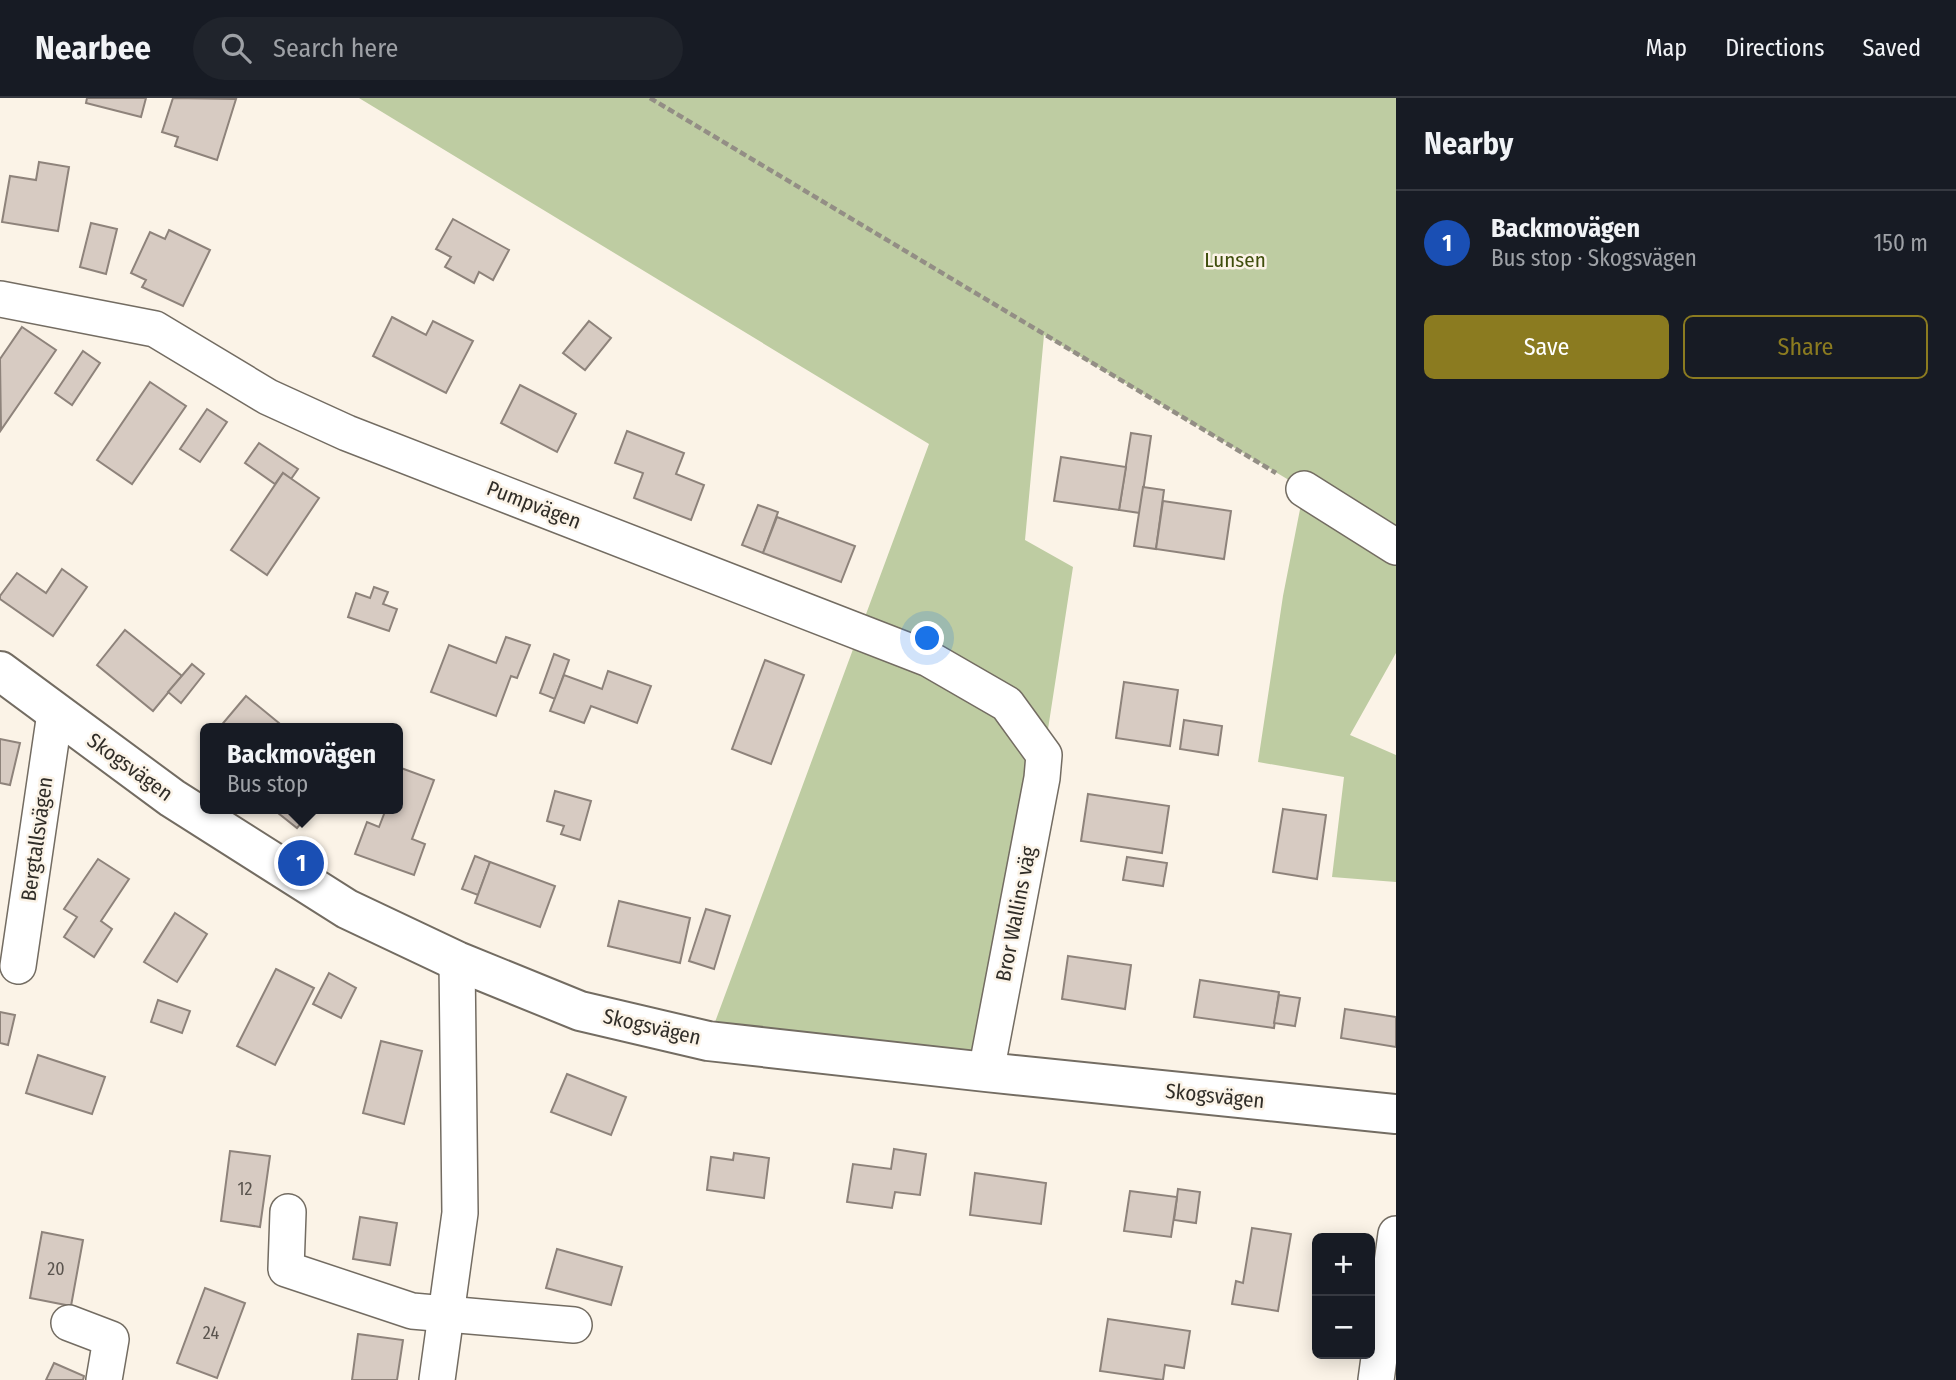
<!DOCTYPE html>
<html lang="en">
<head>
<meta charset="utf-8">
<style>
	body { margin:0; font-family:"Fira Sans Condensed",sans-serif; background:#20242c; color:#f1f3f6 }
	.controls { position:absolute; right:21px; bottom:21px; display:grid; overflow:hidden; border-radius:10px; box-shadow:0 4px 18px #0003 }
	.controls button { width:63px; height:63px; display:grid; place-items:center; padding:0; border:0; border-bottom:2px solid #363941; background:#171b24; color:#f1f3f6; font:35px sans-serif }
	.you { position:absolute; left:928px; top:541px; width:24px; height:24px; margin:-18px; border:5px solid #fff; border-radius:50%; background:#1a73e8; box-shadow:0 0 0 10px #1a73e833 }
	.badge { display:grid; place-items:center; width:46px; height:46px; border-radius:50%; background:#8b7b20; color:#fff; font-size:23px; font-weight:700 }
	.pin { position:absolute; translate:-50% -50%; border:4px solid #fff; box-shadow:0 2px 7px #0006 }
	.popup { position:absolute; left:200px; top:625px; width:203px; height:91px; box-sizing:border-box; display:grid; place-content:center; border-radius:10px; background:#171b24; filter:drop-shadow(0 2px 5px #0005); font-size:23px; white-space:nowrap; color:#9ea1a6 }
	.popup b { font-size:26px; color:#f1f3f6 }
	.popup::after { content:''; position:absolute; left:50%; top:100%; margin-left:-14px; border:14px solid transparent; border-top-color:#171b24 }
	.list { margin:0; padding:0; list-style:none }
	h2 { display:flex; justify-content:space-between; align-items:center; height:91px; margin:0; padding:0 28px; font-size:30px }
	h2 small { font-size:23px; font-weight:400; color:#9ea1a6 }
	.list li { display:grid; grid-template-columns:46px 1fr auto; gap:21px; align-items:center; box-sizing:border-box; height:105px; padding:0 28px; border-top:2px solid #363941 }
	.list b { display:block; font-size:26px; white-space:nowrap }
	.list p { margin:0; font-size:23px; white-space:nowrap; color:#9ea1a6 }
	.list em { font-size:23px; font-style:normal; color:#9ea1a6 }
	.actions { display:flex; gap:14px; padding:21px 28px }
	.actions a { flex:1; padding:16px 0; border:2px solid #8b7b20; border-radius:10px; text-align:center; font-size:24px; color:#8b7b20 }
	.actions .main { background:#8b7b20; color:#fff }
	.icon { flex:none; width:38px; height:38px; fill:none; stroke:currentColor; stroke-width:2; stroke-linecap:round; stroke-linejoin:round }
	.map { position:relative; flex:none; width:1396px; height:1282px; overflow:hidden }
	header { display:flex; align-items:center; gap:42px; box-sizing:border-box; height:98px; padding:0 35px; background:#171b24; border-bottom:2px solid #363941 }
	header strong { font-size:33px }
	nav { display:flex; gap:38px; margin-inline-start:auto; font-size:24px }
	.search { width:490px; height:63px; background:#20242c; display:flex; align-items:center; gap:18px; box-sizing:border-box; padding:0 24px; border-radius:38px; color:#9ea1a6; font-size:26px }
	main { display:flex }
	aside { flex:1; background:#171b24 }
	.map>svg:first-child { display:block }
</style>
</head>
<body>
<header>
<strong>Nearbee</strong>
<div class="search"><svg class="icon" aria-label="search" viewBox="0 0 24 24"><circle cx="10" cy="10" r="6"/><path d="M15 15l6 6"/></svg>Search here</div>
<nav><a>Map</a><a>Directions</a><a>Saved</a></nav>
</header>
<main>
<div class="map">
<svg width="1396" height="1282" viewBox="0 0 1396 1282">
	<rect width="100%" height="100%" fill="#fbf3e7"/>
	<!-- forest -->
	<polygon fill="#becca2" points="359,0 1396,0 1396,555 1350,637 1396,657 1396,784 1332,779 1344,679 1258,664 1283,498 1304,391 1044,237 1025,442 1073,469 1044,657 986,974 708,943 929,346"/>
	<!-- building -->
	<g fill="#d7cbc2" stroke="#8e837b" stroke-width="2">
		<polygon points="87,0 146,0 141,19 86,5"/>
		<polygon points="173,0 236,1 217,62 175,48 178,39 162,34"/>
		<polygon points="39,64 69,69 58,133 2,124 10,78 36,82"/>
		<polygon points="453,121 509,152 493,182 479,174 474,185 445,169 451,159 436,151"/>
		<polygon points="91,125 117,131 106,176 80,169"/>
		<polygon points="169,132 210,152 183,208 142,189 146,182 131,175 150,134 165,141"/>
		<polygon points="392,219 426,237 433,223 473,243 446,295 373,258"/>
		<polygon points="589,223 611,240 585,272 563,255"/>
		<polygon points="22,229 56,252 1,332 0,261"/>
		<polygon points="83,253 100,265 72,307 55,295"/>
		<polygon points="150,284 186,308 132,386 97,362"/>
		<polygon points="520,287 576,316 557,354 501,325"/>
		<polygon points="207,311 227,324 200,364 180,351"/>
		<polygon points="627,333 684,355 676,376 704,387 691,422 634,400 643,375 615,365"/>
		<polygon points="1131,335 1151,338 1140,415 1119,412"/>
		<polygon points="259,345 298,371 291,381 283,375 275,386 245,365"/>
		<polygon points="1061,359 1126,369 1119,412 1054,403"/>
		<polygon points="283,375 319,400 267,477 231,452"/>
		<polygon points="1143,389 1164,392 1156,451 1134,448"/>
		<polygon points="1163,403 1231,413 1224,461 1156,451"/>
		<polygon points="758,407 778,414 763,455 742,447"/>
		<polygon points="777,419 855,448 841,484 763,455"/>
		<polygon points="62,471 87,489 53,538 0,501 0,498 17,475 46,495"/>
		<polygon points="374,489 388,494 383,506 397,511 389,533 348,519 356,495 370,500"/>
		<polygon points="125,532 182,578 153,613 97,567"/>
		<polygon points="506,539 530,547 517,580 511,578 496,618 431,594 449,547 496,565"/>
		<polygon points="554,556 569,562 555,601 540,595"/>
		<polygon points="765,562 804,577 771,666 732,651"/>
		<polygon points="192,566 204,576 181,605 168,594"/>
		<polygon points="608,573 651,588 637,625 591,608 584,625 550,613 564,577 602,591"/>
		<polygon points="1124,584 1178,592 1170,648 1116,640"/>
		<polygon points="246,598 285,630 219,630"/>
		<polygon points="1184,622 1222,628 1218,657 1180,651"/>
		<polygon points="0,641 20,645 10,687 0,685"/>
		<polygon points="401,670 434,682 412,741 425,746 414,777 355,756 367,724 379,729 386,711 397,711 397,680"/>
		<polygon points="555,693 591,703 580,742 561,736 564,728 547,723"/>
		<polygon points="1088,696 1169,708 1162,755 1081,743"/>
		<polygon points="273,711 313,711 297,730"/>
		<polygon points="1283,711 1326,717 1317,781 1273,774"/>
		<polygon points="475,758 490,764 478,797 462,791"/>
		<polygon points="1127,759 1167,765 1163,788 1123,782"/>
		<polygon points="98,761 129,781 101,823 112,831 94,859 64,839 77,819 64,811"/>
		<polygon points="490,764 555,788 540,829 475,805"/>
		<polygon points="619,803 690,820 680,865 608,848"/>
		<polygon points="706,811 730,818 714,871 689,863"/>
		<polygon points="175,815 207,836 177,884 144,864"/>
		<polygon points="1068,858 1131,867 1125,911 1062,901"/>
		<polygon points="276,871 314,890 275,967 237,948"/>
		<polygon points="329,875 356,890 341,920 313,906"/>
		<polygon points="1200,882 1279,894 1274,930 1194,919"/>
		<polygon points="1279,897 1300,900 1295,928 1274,925"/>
		<polygon points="158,902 190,913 182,935 151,924"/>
		<polygon points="1345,911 1396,919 1396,949 1341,940"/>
		<polygon points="0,914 15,917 8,947 0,945"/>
		<polygon points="381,943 422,953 404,1026 363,1015"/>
		<polygon points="38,957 105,979 92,1016 26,995"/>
		<polygon points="567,976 626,999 611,1037 551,1014"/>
		<polygon points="894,1051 926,1056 920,1097 895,1094 892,1110 847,1104 853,1066 891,1071"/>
		<polygon points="230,1053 270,1058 260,1129 221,1123"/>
		<polygon points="734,1055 769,1060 764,1100 707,1092 711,1059 733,1062"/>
		<polygon points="975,1075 1046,1085 1041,1126 970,1117"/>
		<polygon points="1178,1091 1200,1094 1196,1125 1174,1122"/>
		<polygon points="1130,1093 1177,1099 1171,1139 1124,1133"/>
		<polygon points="360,1119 397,1125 390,1167 353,1161"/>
		<polygon points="1252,1130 1291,1136 1278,1213 1232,1206 1236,1183 1243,1185"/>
		<polygon points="42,1134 83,1142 71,1208 30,1200"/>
		<polygon points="557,1151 622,1169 611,1207 546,1190"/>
		<polygon points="205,1190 245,1205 217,1280 177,1265"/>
		<polygon points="1108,1221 1190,1233 1184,1270 1165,1267 1163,1282 1100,1273"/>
		<polygon points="358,1236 403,1242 397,1282 352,1282"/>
		<polygon points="54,1265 84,1278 83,1282 46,1282"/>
	</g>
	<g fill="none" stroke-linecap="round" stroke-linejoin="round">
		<defs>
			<g id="minor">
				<polyline points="0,201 155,231 268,299 347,335 929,561 1007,606 1044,657 1042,680 986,974"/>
				<polyline points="1304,391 1396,449"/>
				<polyline points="18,868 55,615"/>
				<polyline points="288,1114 286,1171 412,1213 574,1227"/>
				<polyline points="69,1225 111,1241 104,1282"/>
				<polyline points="437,1282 460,1115 457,863"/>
				<polyline points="1376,1282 1396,1136"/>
			</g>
			<polyline id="tertiary" points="0,573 172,700 347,811 457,863 580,913 708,943 986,974 1396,1016"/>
		</defs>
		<!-- minor casing -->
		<use href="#minor" stroke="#736c62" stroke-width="38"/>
		<!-- tertiary casing -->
		<use href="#tertiary" stroke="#736c62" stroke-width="42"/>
		<!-- path -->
		<polyline stroke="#938e85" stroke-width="4.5" stroke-dasharray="7 3.5" stroke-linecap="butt" points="650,0 1276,375"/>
		<!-- minor -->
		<use href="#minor" stroke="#fff" stroke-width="35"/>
		<!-- tertiary -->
		<use href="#tertiary" stroke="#fff" stroke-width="38"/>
	</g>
	<g text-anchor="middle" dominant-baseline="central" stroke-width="5" stroke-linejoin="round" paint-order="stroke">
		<!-- number labels -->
		<g font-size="18" fill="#5a544e">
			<text x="245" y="1091">12</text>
			<text x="56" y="1171">20</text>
			<text x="211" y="1235">24</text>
		</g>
		<!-- park labels -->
		<g font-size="21" fill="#3f4e0c" stroke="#fbf3e7">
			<text x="1235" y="162">Lunsen</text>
		</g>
		<!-- street labels -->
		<g font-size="21" fill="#302d28" stroke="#fbf3e7">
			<text transform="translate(534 407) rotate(21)">Pumpvägen</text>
			<text transform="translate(130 669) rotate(36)">Skogsvägen</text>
			<text transform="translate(37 741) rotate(-82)">Bergtallsvägen</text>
			<text transform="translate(1016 816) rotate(-79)">Bror Wallins väg</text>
			<text transform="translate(652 929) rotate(13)">Skogsvägen</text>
			<text transform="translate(1215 998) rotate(6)">Skogsvägen</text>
		</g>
	</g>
</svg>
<div class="controls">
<button>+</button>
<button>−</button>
</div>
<div class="you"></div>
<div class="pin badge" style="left:301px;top:765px;background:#1a4fb4">1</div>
<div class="popup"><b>Backmovägen</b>Bus stop</div>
</div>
<aside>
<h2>Nearby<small></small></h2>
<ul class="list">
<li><span class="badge" style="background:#1a4fb4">1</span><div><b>Backmovägen</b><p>Bus stop · Skogsvägen</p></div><em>150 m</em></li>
</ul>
<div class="actions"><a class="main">Save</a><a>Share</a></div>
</aside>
</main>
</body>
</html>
